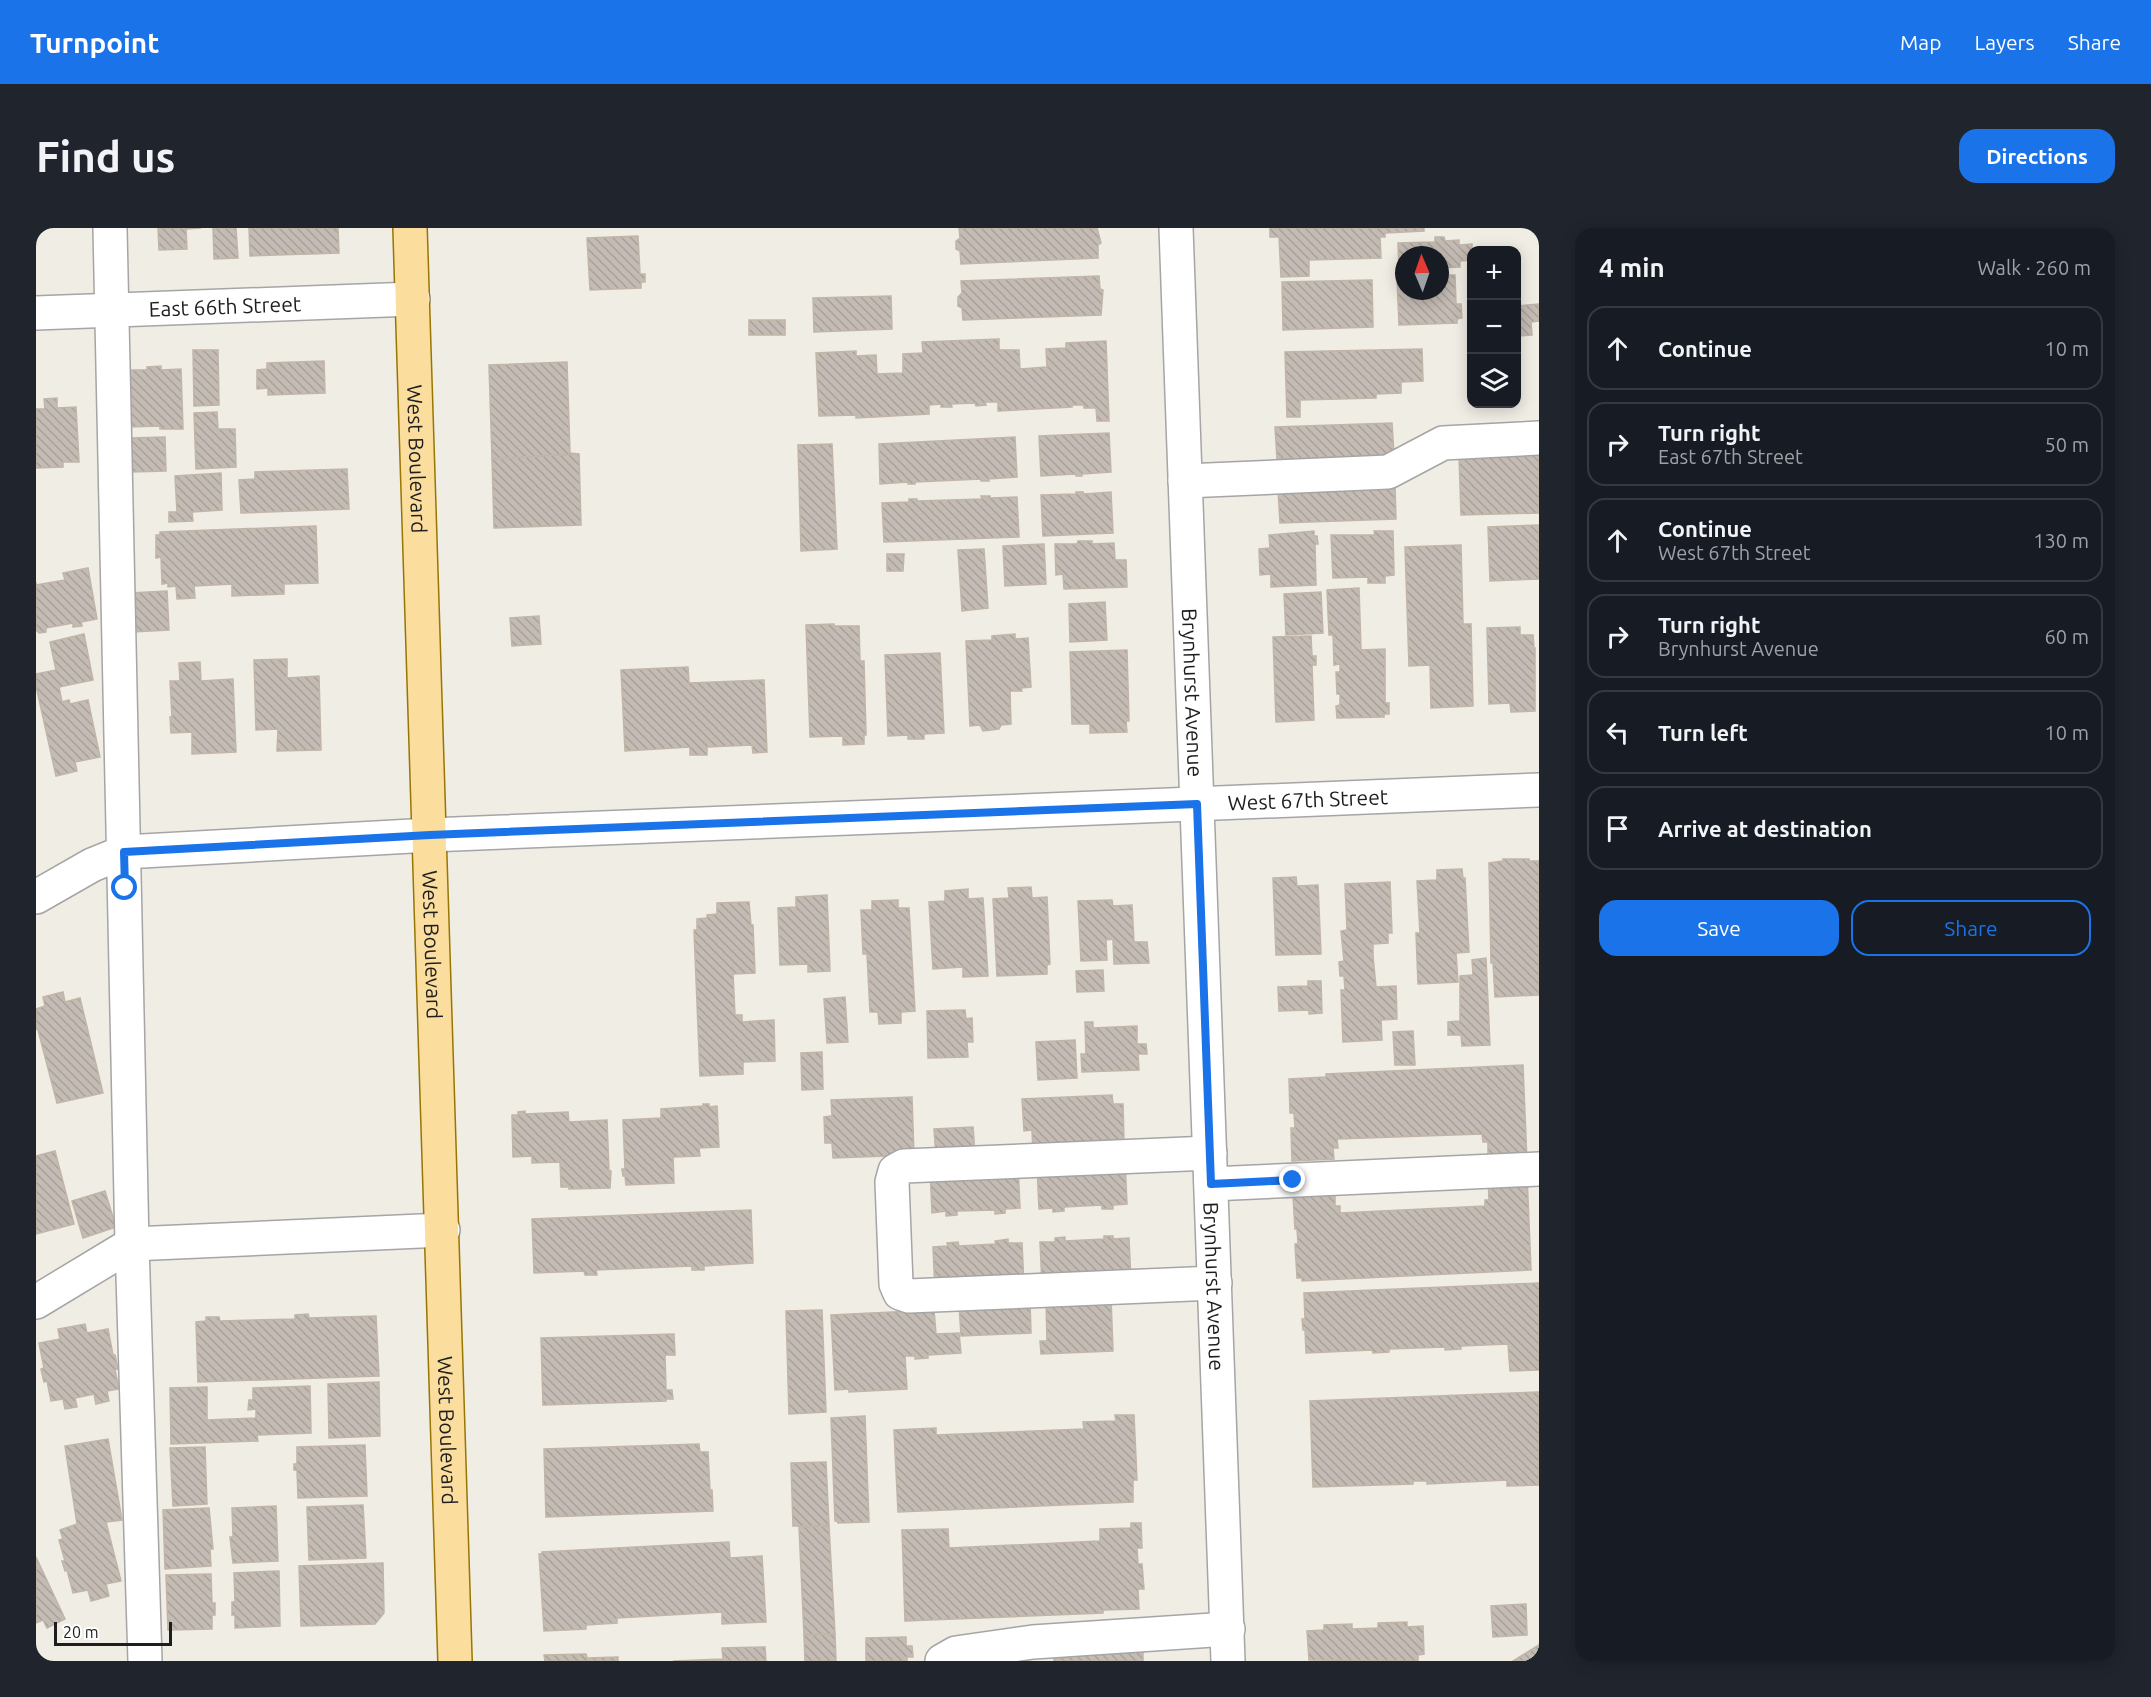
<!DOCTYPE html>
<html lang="en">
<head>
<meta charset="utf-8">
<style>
	body { margin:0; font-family:Ubuntu,sans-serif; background:#20242c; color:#f1f3f6 }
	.controls { position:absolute; right:18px; top:18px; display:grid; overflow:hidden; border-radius:12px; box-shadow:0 3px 15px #0003 }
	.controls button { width:54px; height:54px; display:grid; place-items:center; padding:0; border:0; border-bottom:2px solid #363941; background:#171b24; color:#f1f3f6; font:30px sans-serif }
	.compass { position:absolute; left:1359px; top:18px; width:54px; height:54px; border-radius:50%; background:#171b24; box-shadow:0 3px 15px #0003; rotate:358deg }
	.scale { position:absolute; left:18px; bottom:15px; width:118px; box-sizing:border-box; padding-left:6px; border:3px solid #1e1e1e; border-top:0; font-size:16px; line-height:21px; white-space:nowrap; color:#1e1e1e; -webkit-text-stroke:4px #fff; paint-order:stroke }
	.stop { position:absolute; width:18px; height:18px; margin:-14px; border:4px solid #1a73e8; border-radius:50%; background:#fff }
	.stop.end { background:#1a73e8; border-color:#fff; box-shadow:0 2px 6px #0008 }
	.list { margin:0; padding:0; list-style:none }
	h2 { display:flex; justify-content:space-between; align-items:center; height:78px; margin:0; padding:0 24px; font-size:26px }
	h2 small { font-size:20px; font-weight:400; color:#9ea1a6 }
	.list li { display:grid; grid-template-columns:39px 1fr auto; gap:18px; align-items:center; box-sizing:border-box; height:84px; margin:0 12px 12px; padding:0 12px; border:2px solid #363941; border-radius:18px }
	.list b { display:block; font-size:22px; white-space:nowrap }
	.list p { margin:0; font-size:20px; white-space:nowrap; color:#9ea1a6 }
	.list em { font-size:20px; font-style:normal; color:#9ea1a6 }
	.actions { display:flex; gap:12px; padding:18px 24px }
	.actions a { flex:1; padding:14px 0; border:2px solid #1a73e8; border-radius:18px; text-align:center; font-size:21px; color:#1a73e8 }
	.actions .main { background:#1a73e8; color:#fff }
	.icon { flex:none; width:33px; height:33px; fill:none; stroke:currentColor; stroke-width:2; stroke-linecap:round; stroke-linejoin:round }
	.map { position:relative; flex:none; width:1503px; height:1433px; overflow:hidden; border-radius:18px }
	header { display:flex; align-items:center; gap:36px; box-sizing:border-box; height:84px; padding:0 30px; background:#1a73e8; color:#fff }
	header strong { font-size:28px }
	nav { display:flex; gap:33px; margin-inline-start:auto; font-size:21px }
	.intro { display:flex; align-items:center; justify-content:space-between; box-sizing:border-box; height:144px; padding:0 36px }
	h1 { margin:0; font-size:42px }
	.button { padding:15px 27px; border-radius:18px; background:#1a73e8; color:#fff; font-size:21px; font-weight:700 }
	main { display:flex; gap:36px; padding:0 36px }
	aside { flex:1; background:#171b24; border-radius:18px; box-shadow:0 3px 15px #0003 }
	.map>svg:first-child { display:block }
</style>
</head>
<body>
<header>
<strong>Turnpoint</strong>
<nav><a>Map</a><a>Layers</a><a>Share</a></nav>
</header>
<div class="intro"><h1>Find us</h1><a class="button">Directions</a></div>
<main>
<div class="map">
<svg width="1503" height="1433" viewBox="0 0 1503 1433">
	<defs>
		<pattern id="building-back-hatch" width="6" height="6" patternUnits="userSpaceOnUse" patternTransform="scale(1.5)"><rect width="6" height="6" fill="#c4bcb4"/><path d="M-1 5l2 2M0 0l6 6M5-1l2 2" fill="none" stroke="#a8a19a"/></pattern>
	</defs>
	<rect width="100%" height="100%" fill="#efede4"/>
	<!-- building -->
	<g fill="url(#building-back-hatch)" stroke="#c1b5a7" stroke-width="1.5">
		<polygon points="122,0 165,0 150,1 151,21 123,22"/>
		<polygon points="177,0 200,0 202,30 178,31"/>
		<polygon points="213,0 302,0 303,25 214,28"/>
		<polygon points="923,0 1061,0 1065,15 1062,17 1062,30 925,36 924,23 920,21 920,13 924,10"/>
		<polygon points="1234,0 1388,0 1388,3 1349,5 1349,9 1344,9 1345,30 1273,32 1273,48 1245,49 1243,9 1234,9"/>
		<polygon points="602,8 604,46 609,46 609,54 605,54 605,60 554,62 551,10"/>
		<polygon points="1399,9 1408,9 1409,13 1423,12 1423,17 1436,16 1436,32 1424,33 1424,39 1404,40 1404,27 1368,27 1368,42 1363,42 1362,15 1399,14"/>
		<polygon points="1404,47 1419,47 1420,76 1425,76 1426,90 1421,91 1421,95 1363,97 1361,49 1368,49 1368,63 1404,63"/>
		<polygon points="1063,48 1064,61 1067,62 1065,87 927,92 926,80 922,78 922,69 926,65 925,53"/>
		<polygon points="1336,52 1337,99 1247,102 1246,54"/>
		<polygon points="855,68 856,101 778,104 777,70"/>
		<polygon points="1503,76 1503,93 1495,94 1496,107 1480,108 1480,78"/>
		<rect x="713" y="92" width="36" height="15"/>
		<polygon points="963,111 963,122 983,122 984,141 1011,139 1010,121 1030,120 1030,115 1070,113 1073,193 1061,193 1060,180 1048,180 1048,177 1036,177 1036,179 962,183 962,174 949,174 950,177 940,178 939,175 915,176 916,179 905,179 905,176 893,177 893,186 820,190 820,187 783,188 780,125 820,123 820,128 840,127 841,146 867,145 867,126 887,125 886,114"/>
		<polygon points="1386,121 1387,153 1365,154 1365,165 1340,166 1340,170 1264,172 1264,189 1251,189 1249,124"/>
		<polygon points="157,122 182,122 183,177 158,178"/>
		<polygon points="288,133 289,165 232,167 232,160 221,161 221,142 231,141 231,135"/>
		<polygon points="531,134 534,225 543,226 456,231 453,137"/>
		<polygon points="125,138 125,142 145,141 147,201 124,201 124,198 92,199 90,142 111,142 111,139"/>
		<polygon points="21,170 21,180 40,179 43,234 27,234 27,239 0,240 0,181 9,181 8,171"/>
		<polygon points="181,184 182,201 199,201 200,239 160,241 158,185"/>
		<polygon points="1356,195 1358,227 1346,227 1346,231 1332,231 1332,228 1268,230 1268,234 1252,234 1252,231 1241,231 1239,199"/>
		<polygon points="1073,205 1075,244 1046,246 1046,248 1040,248 1040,246 1005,248 1003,208"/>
		<polygon points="129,209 130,243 95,244 94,210"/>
		<polygon points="979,209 981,249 952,251 953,253 945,253 945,251 879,254 879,256 872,256 872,254 844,256 843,216"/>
		<polygon points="796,216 801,321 765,323 762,217"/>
		<polygon points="1503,217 1503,285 1425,287 1423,228"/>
		<polygon points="543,226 545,297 458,300 456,231"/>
		<polygon points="311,241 313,281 205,285 203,252 219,251 219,244"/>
		<polygon points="185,245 186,282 156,284 157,293 133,294 133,284 141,284 139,248"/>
		<polygon points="1359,258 1360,291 1244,295 1242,262"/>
		<polygon points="1040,264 1047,264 1048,266 1075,264 1077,305 1007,308 1005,267 1040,266"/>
		<polygon points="945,268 954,268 954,270 981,269 983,309 848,314 846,275 873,274 873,271 881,271 881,273 946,271"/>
		<polygon points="1503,297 1503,351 1454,353 1452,299"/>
		<polygon points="280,298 282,355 248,356 248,366 196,368 196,356 158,358 159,370 141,371 140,358 132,359 132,355 126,356 125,329 120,330 120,307 124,307 124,304"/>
		<polygon points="1278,303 1278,308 1281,308 1282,316 1279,316 1280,357 1235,359 1235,346 1224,347 1223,321 1234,320 1233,307"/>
		<polygon points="1338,303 1357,303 1358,347 1349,348 1349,355 1332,355 1332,349 1297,350 1295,307 1339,307"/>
		<polygon points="1042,313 1056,313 1056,316 1078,315 1079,332 1090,332 1091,359 1028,361 1027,346 1020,347 1019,316 1041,316"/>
		<polygon points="1008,316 1010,356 969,358 967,318"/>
		<polygon points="1425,317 1427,396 1435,396 1437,478 1395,480 1394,437 1373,438 1369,319"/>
		<polygon points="948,321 952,380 926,383 922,322"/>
		<polygon points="851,326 868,326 867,343 851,343"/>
		<polygon points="52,340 61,391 45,394 46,398 37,399 37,395 10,400 10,404 3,405 0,402 0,354 0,357 29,352 27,345"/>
		<polygon points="1323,360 1325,422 1349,421 1349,475 1353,475 1353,486 1348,486 1348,489 1301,490 1300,478 1304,477 1304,466 1301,466 1300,444 1304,444 1304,436 1298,437 1297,407 1293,407 1291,362"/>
		<polygon points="131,363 133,402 96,404 94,365"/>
		<polygon points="1285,364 1287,405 1250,407 1248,366"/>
		<polygon points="1069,374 1071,412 1034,414 1033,376"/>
		<polygon points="503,388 505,416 476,418 474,390"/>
		<polygon points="798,396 798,398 823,398 824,433 828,433 830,507 828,507 828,516 807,517 807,508 774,509 770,397"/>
		<polygon points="1484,399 1484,407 1497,407 1498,420 1499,420 1499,483 1475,484 1474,475 1453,476 1451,400"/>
		<polygon points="48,406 57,452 23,459 26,474 33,472 34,476 52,472 64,529 39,534 41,543 20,548 0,458 0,446 20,442 14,414"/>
		<polygon points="979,406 979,411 992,410 995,459 985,460 986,463 974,463 975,496 965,497 963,501 947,503 944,497 934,498 930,413 956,412 956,408"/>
		<polygon points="1275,408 1276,428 1280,428 1280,437 1276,437 1278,492 1240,494 1237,409"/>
		<polygon points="1091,422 1093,493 1090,493 1091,504 1054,505 1054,496 1036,496 1034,424"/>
		<polygon points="904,425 908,505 888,506 888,511 872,511 872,507 852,508 849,427"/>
		<polygon points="251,431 251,450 283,448 285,522 241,523 242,501 220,502 218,432"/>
		<polygon points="164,434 165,453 197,451 200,524 156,526 156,504 135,505 134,489 136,489 134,453 144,453 143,435"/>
		<polygon points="652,439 653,455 728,452 731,524 717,525 716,517 671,519 671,527 654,527 654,519 589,523 585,442"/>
		<polygon points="1467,631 1493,631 1493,633 1503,633 1503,767 1459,769 1457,735 1455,735 1453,635 1467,633"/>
		<polygon points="1426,641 1427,651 1429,650 1433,724 1420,725 1422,754 1382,756 1380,705 1384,705 1381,653 1401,652 1401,642"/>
		<polygon points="1260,649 1261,658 1282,657 1285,726 1240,727 1237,650"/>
		<polygon points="1354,654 1356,705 1352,705 1352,715 1337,716 1337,728 1340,759 1360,758 1361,791 1345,792 1346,812 1307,814 1305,762 1309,762 1308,748 1304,748 1303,734 1308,733 1305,703 1311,702 1309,656"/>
		<polygon points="995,659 996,670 1011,669 1014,736 1011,737 1011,746 961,748 957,671 973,670 972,660"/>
		<polygon points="932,661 932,671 947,670 952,748 927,749 927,739 897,741 893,674 909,673 909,663"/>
		<polygon points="791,667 794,743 772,744 772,736 744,737 742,680 760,679 760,669"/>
		<polygon points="862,672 862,680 873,680 879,783 865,784 865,795 843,796 842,784 834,784 831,726 827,726 825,682 836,682 836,673"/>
		<polygon points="1076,672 1077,678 1096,677 1098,714 1111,714 1113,735 1078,736 1077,711 1070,712 1071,732 1045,733 1042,673"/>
		<polygon points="713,674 715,697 717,697 719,745 697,746 699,787 706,787 706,794 738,792 739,833 707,834 707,846 664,848 658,702 661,702 661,691 671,690 671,687 681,686 681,675"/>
		<polygon points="1450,730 1454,817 1426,818 1425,807 1412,807 1412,794 1424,793 1424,748 1437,747 1436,732"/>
		<polygon points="1067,742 1068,763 1041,764 1040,743"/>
		<polygon points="1272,753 1285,753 1286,785 1273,786 1273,782 1243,783 1242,759 1272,758"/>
		<polygon points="27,764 29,774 44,770 67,865 21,875 2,802 0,801 0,781 9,778 7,769"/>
		<polygon points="809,769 812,814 791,815 788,771"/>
		<polygon points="929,782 930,791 936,790 937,814 931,814 932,829 892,830 891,783"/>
		<polygon points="1049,794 1057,794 1057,800 1101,798 1101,816 1110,816 1111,826 1102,826 1103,842 1046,844 1045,826 1050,826"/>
		<polygon points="1377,803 1379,837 1359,837 1357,804"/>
		<polygon points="1039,812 1041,850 1002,852 1000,814"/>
		<polygon points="786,824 787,861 766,862 765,825"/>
		<polygon points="1487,837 1491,934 1452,935 1452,914 1447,914 1446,906 1301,911 1302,920 1297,920 1298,931 1256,933 1255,900 1259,900 1258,885 1254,885 1253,851 1290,849 1290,846"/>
		<polygon points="1076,867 1077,876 1087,876 1088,912 1078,912 1079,921 997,925 996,902 988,903 986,871"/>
		<polygon points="876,869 878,927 797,930 796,915 789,915 788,889 796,888 795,872"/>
		<polygon points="667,876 673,876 673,879 681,878 683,919 663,920 664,928 637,929 638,955 590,957 589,948 587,948 586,941 589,941 587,892 625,890 625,881 667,878"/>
		<polygon points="489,883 489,886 532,884 533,894 571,892 573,943 575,943 574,960 533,961 533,959 525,959 524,934 496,935 496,928 477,929 476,887 482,887 482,884"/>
		<polygon points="937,899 939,926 900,929 898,901"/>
		<polygon points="19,923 38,996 0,1006 0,928"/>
		<polygon points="1089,933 1091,976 1077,977 1077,981 1066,981 1066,977 1028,979 1028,983 1017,984 1017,980 1003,981 1001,937"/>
		<polygon points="982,938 984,980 969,981 969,985 959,986 959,982 921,983 921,987 910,988 910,983 896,985 894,941"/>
		<polygon points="1491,946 1495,1042 1266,1053 1266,1050 1261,1050 1259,1016 1262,1016 1261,1001 1259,1001 1257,968 1299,967 1299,978 1304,978 1304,985 1449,978 1449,972 1453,972 1452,948"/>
		<polygon points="69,963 80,999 47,1010 36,973"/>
		<polygon points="715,982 717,1035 668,1038 668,1042 656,1042 656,1038 560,1042 561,1047 549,1047 548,1043 498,1045 496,991"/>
		<polygon points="1068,1008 1077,1008 1077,1011 1093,1010 1095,1054 1006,1057 1004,1014 1019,1014 1019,1010 1029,1009 1029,1013 1068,1011"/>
		<polygon points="972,1011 972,1015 986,1015 988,1058 899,1063 897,1019 912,1018 911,1015 922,1014 923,1018 960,1016 959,1013"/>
		<polygon points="1503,1055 1503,1142 1474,1143 1472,1116 1425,1118 1425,1121 1409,1122 1409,1119 1353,1121 1353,1124 1337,1125 1336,1122 1270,1125 1269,1102 1267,1102 1266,1091 1269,1091 1268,1065"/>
		<polygon points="1075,1071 1077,1123 1005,1126 1004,1113 1011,1113 1010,1074"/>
		<polygon points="994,1073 995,1105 925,1108 923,1076"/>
		<polygon points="786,1082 790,1184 753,1186 750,1083"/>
		<polygon points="898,1082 900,1106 923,1105 925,1125 892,1127 892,1130 879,1131 879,1128 869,1128 871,1161 813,1164 813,1161 799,1162 795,1087"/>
		<polygon points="272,1086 273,1090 340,1088 343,1148 162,1154 160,1094 170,1093 170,1089 183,1089 184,1093 259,1091 259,1087"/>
		<polygon points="49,1096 51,1105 72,1101 77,1127 79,1127 82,1141 79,1142 83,1161 71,1163 73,1173 60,1176 58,1166 39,1170 41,1179 29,1181 27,1171 15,1173 11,1153 8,1154 5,1141 8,1140 3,1115 24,1111 22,1101"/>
		<polygon points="638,1106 639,1127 629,1127 630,1162 636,1162 637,1171 630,1171 630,1173 507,1177 505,1110"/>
		<polygon points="343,1154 344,1208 293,1210 292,1156"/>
		<polygon points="274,1158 275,1205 221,1207 222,1213 135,1216 134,1160 171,1159 171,1192 220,1190 220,1181 212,1182 213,1172 217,1172 217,1160"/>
		<polygon points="1503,1164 1503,1257 1471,1258 1471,1252 1391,1256 1391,1253 1377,1253 1377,1256 1277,1259 1274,1173"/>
		<polygon points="1079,1187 1098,1187 1101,1252 1097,1252 1097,1274 862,1284 858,1202 900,1200 900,1207 1048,1201 1047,1194 1080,1193"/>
		<polygon points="829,1188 833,1294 802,1295 801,1293 799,1293 795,1190"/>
		<polygon points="72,1211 86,1292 70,1294 85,1353 70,1356 73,1368 55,1373 52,1362 37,1365 31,1342 29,1343 26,1333 29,1333 23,1312 27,1311 24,1302 41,1296 29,1218"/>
		<polygon points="663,1216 664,1224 672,1224 674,1262 676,1262 677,1283 510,1289 508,1221"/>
		<polygon points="329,1217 331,1268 262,1270 261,1242 258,1242 258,1236 261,1236 261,1219"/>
		<polygon points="169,1219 171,1276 137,1278 134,1220"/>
		<polygon points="790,1234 793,1298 757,1298 755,1235"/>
		<polygon points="327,1277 330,1330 273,1332 271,1279"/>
		<polygon points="240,1278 242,1333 197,1335 194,1309 197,1309 196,1280"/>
		<polygon points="173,1280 177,1321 174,1321 175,1338 129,1341 127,1282"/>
		<polygon points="1095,1295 1105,1295 1106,1320 1101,1320 1102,1336 1106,1336 1108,1361 1102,1361 1103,1381 1067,1382 1067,1385 869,1393 866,1302 912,1301 913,1320 1064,1313 1064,1301 1095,1300"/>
		<polygon points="793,1298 799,1406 768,1407 763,1299"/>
		<polygon points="693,1314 694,1330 726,1328 730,1394 686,1396 686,1384 581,1390 581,1395 550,1397 550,1401 508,1403 503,1326 506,1326 506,1324"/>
		<polygon points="0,1329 29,1391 11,1400 7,1392 0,1395"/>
		<polygon points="347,1335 348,1385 339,1396 265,1398 263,1338"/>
		<polygon points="243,1343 244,1398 199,1400 199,1387 196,1387 196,1374 199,1374 198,1345"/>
		<polygon points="175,1346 176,1375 179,1375 179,1387 176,1387 176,1401 132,1402 130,1347"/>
		<polygon points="1490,1376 1491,1407 1457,1409 1455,1378"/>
		<polygon points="1371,1394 1371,1399 1387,1398 1388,1426 1382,1427 1382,1433 1273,1432 1271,1403 1288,1402 1288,1397 1316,1396 1316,1401 1342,1400 1342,1395"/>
		<polygon points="799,1406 800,1433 769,1433 768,1407"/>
		<polygon points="870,1409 870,1418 876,1418 877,1429 871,1429 871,1433 830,1433 830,1410"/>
		<polygon points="1107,1417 1107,1433 1018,1433 1018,1430 1033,1429 1033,1419"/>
		<polygon points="1503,1417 1503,1433 1477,1433"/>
		<polygon points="729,1419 730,1433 637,1433 687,1431 686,1420"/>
		<polygon points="550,1426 551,1430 582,1429 582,1433 509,1433 508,1427"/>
	</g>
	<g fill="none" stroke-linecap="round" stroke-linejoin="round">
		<defs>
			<g id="minor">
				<polyline points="74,0 96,1016 109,1433"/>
				<path id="s1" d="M1140,0l52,1433"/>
				<path id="s2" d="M0,85l377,-14"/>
				<polyline points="1149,253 1352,244 1407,215 1503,210"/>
				<path id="s3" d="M0,669l56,-32 32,-13 306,-17 1109,-45"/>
				<polyline points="1174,925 868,938 859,943 856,954 860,1056 864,1065 873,1068 1179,1055"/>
				<polyline points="1175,956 1503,941"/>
				<polyline points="0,1074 96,1016 407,1002"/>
				<polyline points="906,1433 920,1425 997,1414 1192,1401"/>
			</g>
			<g id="major">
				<path id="s4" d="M374,0l45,1433"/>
			</g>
		</defs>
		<!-- minor casing -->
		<use href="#minor" stroke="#a5a5a5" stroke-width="36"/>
		<!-- major casing -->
		<use href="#major" stroke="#987601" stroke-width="36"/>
		<!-- minor -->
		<use href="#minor" stroke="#fff" stroke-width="33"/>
		<!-- major -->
		<use href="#major" stroke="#fbdd9d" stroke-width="33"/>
	</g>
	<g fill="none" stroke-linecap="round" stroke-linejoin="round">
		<!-- route -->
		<polyline stroke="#1a73e8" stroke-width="8" points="89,660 88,624 394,607 1161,576 1175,956 1257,952"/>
	</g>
	<g text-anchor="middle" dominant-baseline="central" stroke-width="6" stroke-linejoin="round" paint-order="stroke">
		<!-- street labels -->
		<g font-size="21" fill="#1e1e1e" stroke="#fff">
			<text stroke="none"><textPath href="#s2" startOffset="189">East 66th Street</textPath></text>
			<text stroke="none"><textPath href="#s4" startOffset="231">West Boulevard</textPath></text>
			<text stroke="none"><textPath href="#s1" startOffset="465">Brynhurst Avenue</textPath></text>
			<text stroke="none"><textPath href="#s3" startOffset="1284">West 67th Street</textPath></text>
			<text stroke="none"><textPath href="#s4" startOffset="717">West Boulevard</textPath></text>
			<text stroke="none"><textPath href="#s1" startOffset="1059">Brynhurst Avenue</textPath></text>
			<text stroke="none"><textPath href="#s4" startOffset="1203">West Boulevard</textPath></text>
		</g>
	</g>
</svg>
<div class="controls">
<button>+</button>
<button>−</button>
<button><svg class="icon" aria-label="layers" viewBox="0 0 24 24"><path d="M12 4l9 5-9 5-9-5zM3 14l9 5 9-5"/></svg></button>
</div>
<svg class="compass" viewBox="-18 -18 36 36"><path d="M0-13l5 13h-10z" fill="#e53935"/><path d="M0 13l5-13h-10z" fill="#9ea1a6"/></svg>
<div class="scale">20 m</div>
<div class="stop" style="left:89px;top:660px"></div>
<div class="stop end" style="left:1257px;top:952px"></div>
</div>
<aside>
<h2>4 min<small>Walk · 260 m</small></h2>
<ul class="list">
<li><svg class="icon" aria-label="ahead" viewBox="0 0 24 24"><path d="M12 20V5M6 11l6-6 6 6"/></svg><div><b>Continue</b></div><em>10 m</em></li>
<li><svg class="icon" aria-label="right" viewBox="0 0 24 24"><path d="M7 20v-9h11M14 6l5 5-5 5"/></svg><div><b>Turn right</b><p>East 67th Street</p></div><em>50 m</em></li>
<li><svg class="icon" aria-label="ahead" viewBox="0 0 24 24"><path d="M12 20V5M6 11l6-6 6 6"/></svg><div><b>Continue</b><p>West 67th Street</p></div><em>130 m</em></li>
<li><svg class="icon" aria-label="right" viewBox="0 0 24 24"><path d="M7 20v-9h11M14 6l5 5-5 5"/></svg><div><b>Turn right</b><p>Brynhurst Avenue</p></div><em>60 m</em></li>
<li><svg class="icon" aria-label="left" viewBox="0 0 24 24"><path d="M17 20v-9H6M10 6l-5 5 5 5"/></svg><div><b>Turn left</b></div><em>10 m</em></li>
<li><svg class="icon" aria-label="arrive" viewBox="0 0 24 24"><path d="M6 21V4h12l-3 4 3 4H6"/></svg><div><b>Arrive at destination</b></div></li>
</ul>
<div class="actions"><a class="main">Save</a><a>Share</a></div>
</aside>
</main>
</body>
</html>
